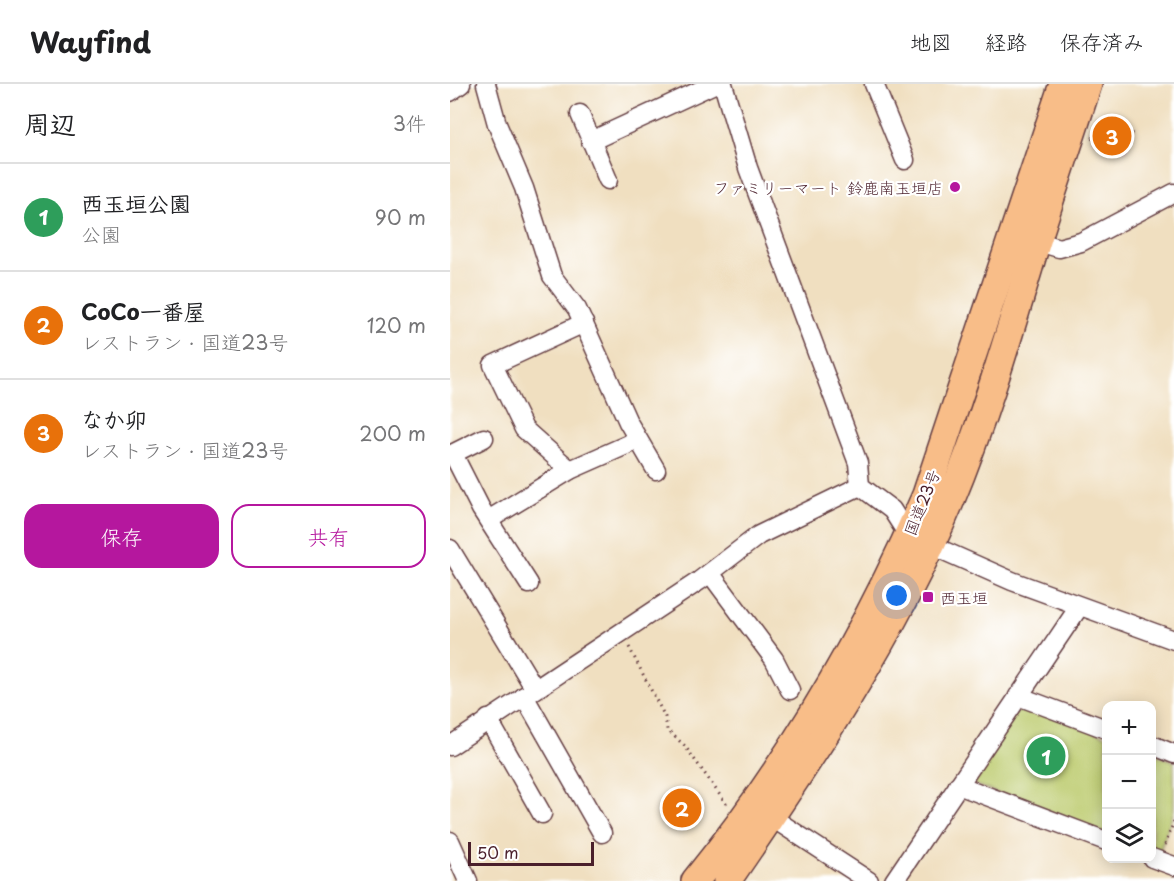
<!DOCTYPE html>
<html lang="ja">
<head>
<meta charset="utf-8">
<style>
	body { margin:0; font-family:"Playpen Sans","Klee One",sans-serif; background:#f2f2f2; color:#202124 }
	.controls { position:absolute; right:18px; bottom:18px; display:grid; overflow:hidden; border-radius:12px; box-shadow:0 3px 15px #0003 }
	.controls button { width:54px; height:54px; display:grid; place-items:center; padding:0; border:0; border-bottom:2px solid #e0e0e0; background:#fff; color:#202124; font:30px sans-serif }
	.scale { position:absolute; left:18px; bottom:15px; width:126px; box-sizing:border-box; padding-left:6px; border:3px solid #4a1f2b; border-top:0; font-size:16px; line-height:21px; white-space:nowrap; color:#4a1f2b; -webkit-text-stroke:4px #fff; paint-order:stroke }
	.you { position:absolute; left:447px; top:512px; width:21px; height:21px; margin:-15px; border:4px solid #fff; border-radius:50%; background:#1a73e8; box-shadow:0 0 0 9px #1a73e833 }
	.badge { display:grid; place-items:center; width:39px; height:39px; border-radius:50%; background:#b5179e; color:#fff; font-size:20px; font-weight:700 }
	.pin { position:absolute; translate:-50% -50%; border:3px solid #fff; box-shadow:0 2px 6px #0006 }
	.list { margin:0; padding:0; list-style:none }
	h2 { display:flex; justify-content:space-between; align-items:center; height:78px; margin:0; padding:0 24px; font-size:26px }
	h2 small { font-size:20px; font-weight:400; color:#757577 }
	.list li { display:grid; grid-template-columns:39px 1fr auto; gap:18px; align-items:center; box-sizing:border-box; height:108px; padding:0 24px; border-top:2px solid #e0e0e0 }
	.list b { display:block; font-size:22px; white-space:nowrap }
	.list p { margin:0; font-size:20px; white-space:nowrap; color:#757577 }
	.list em { font-size:20px; font-style:normal; color:#757577 }
	.actions { display:flex; gap:12px; padding:18px 24px }
	.actions a { flex:1; padding:14px 0; border:2px solid #b5179e; border-radius:18px; text-align:center; font-size:21px; color:#b5179e }
	.actions .main { background:#b5179e; color:#fff }
	.icon { flex:none; width:33px; height:33px; fill:none; stroke:currentColor; stroke-width:2; stroke-linecap:round; stroke-linejoin:round }
	.map { position:relative; flex:none; width:724px; height:797px; overflow:hidden }
	header { display:flex; align-items:center; gap:36px; box-sizing:border-box; height:84px; padding:0 30px; background:#fff; border-bottom:2px solid #e0e0e0 }
	header strong { font-size:28px }
	nav { display:flex; gap:33px; margin-inline-start:auto; font-size:21px }
	main { display:flex }
	aside { flex:1; background:#fff }
	.map>svg:first-child { display:block }
</style>
</head>
<body>
<header>
<strong>Wayfind</strong>
<nav><a>地図</a><a>経路</a><a>保存済み</a></nav>
</header>
<main>
<aside>
<h2>周辺<small>3件</small></h2>
<ul class="list">
<li><span class="badge" style="background:#2e9e5b">1</span><div><b>西玉垣公園</b><p>公園</p></div><em>90 m</em></li>
<li><span class="badge" style="background:#e8710a">2</span><div><b>CoCo一番屋</b><p>レストラン · 国道23号</p></div><em>120 m</em></li>
<li><span class="badge" style="background:#e8710a">3</span><div><b>なか卯</b><p>レストラン · 国道23号</p></div><em>200 m</em></li>
</ul>
<div class="actions"><a class="main">保存</a><a>共有</a></div>
</aside>
<div class="map">
<svg width="724" height="797" viewBox="0 0 724 797">
	<rect width="100%" height="100%" fill="#fff"/>
	<filter id="ink" filterUnits="userSpaceOnUse"><feTurbulence type="fractalNoise" baseFrequency=".0167" numOctaves="2"/><feDisplacementMap in="SourceGraphic" scale="12" xChannelSelector="R" yChannelSelector="G"/><feConvolveMatrix kernelMatrix="1 2 1 2 8 2 1 2 1" color-interpolation-filters="sRGB"/></filter>
	<filter id="wash" filterUnits="userSpaceOnUse"><feTurbulence type="fractalNoise" baseFrequency=".008" numOctaves="4" result="noise"/><feDisplacementMap in="SourceGraphic" scale="24" xChannelSelector="R" yChannelSelector="G"/><feGaussianBlur stdDeviation="1.35" result="paint"/><feColorMatrix in="noise" values="0 0 0 0 0 0 0 0 0 0 0 0 0 0 0 0 0 1.4 0 .05"/><feComposite in="paint" operator="in"/></filter>
	<g filter="url(#wash)">
		<rect width="100%" height="100%" fill="#f0dfc0"/>
		<!-- green -->
		<g fill="#bbca6c" stroke="#82744c" stroke-width="1.5">
			<polygon points="578,623 656,652 656,750 525,701 522,692 568,625"/>
			<polygon points="702,669 724,677 724,726 709,769 702,767"/>
		</g>
		<g id="blocks">
			<!-- building -->
			<polygon fill="#d490be" points="648,37 682,49 676,67 642,55"/>
		</g>
	</g>
	<g filter="url(#ink)">
		<use href="#blocks" fill-opacity="0" stroke="#633c41" stroke-width="1.5"/>
		<g fill="none" stroke-linecap="round" stroke-linejoin="round">
			<defs>
				<g id="minor">
					<polyline points="36,0 47,40 74,104 102,192 127,225 178,338 206,386"/>
					<polyline points="273,0 298,84 408,379 410,402 442,426 458,451 562,497 724,556"/>
					<polyline points="424,0 455,76"/>
					<polyline points="0,8 11,0"/>
					<polyline points="130,30 158,96"/>
					<polyline points="141,57 264,0"/>
					<polyline points="578,155 609,164 631,158 724,109"/>
					<polyline points="3,370 31,425 79,500"/>
					<polyline points="0,371 34,354"/>
					<polyline points="120,386 74,345 43,281 134,239"/>
					<polyline points="40,435 120,386 188,356"/>
					<polyline points="0,465 85,605"/>
					<polyline points="260,489 324,575 340,606"/>
					<polyline points="74,612 152,749"/>
					<polyline points="568,612 656,645"/>
					<polyline points="38,635 92,730"/>
					<polyline points="702,661 724,670"/>
					<polyline points="0,662 249,497 309,451 410,402"/>
					<polyline points="508,701 656,757"/>
					<polyline points="321,733 419,797"/>
					<polyline points="0,757 18,797"/>
					<polyline points="702,774 724,782"/>
					<polyline points="444,797 629,523"/>
				</g>
				<g id="highway">
					<path d="M245,797c95,-117 171,-248 231,-386l137,-411"/>
					<path d="M277,797c83,-121 166,-243 223,-379 35,-84 60,-171 86,-258 17,-54 35,-107 52,-160"/>
				</g>
			</defs>
			<!-- minor casing -->
			<use href="#minor" stroke="#633c41" stroke-width="21"/>
			<!-- highway casing -->
			<use href="#highway" stroke="#633c41" stroke-width="30"/>
			<!-- path -->
			<g stroke="#633c41" stroke-width="3" stroke-dasharray="1.5 4.5" stroke-linecap="butt">
				<polyline points="179,563 215,633 217,646 235,662 277,721"/>
				<polyline points="715,761 724,737"/>
			</g>
			<!-- minor -->
			<use href="#minor" stroke="#fff" stroke-width="18"/>
			<!-- highway -->
			<use href="#highway" stroke="#f8bd88" stroke-width="27"/>
		</g>
	</g>
	<!-- markers -->
	<g fill="#b5179e" stroke="#fff" stroke-width="2">
		<circle cx="505" cy="103" r="6"/>
		<rect x="472" y="507" width="12" height="12" rx="3"/>
	</g>
	<g text-anchor="middle" dominant-baseline="central" stroke-width="4.5" stroke-linejoin="round" paint-order="stroke">
		<!-- poi labels -->
		<g font-size="16" fill="#4a1f2b" stroke="#fff" text-anchor="end">
			<text x="493" y="103">ファミリーマート 鈴鹿南玉垣店</text>
			<text x="490" y="513" text-anchor="start">西玉垣</text>
		</g>
		<!-- street labels -->
		<g font-size="16" fill="#4a1f2b" stroke="#fff">
			<text transform="translate(471 418) rotate(-68)">国道23号</text>
		</g>
	</g>
</svg>
<div class="controls">
<button>+</button>
<button>−</button>
<button><svg class="icon" aria-label="layers" viewBox="0 0 24 24"><path d="M12 4l9 5-9 5-9-5zM3 14l9 5 9-5"/></svg></button>
</div>
<div class="scale">50 m</div>
<div class="you"></div>
<div class="pin badge" style="left:596px;top:672px;background:#2e9e5b">1</div>
<div class="pin badge" style="left:232px;top:724px;background:#e8710a">2</div>
<div class="pin badge" style="left:662px;top:52px;background:#e8710a">3</div>
</div>
</main>
</body>
</html>
